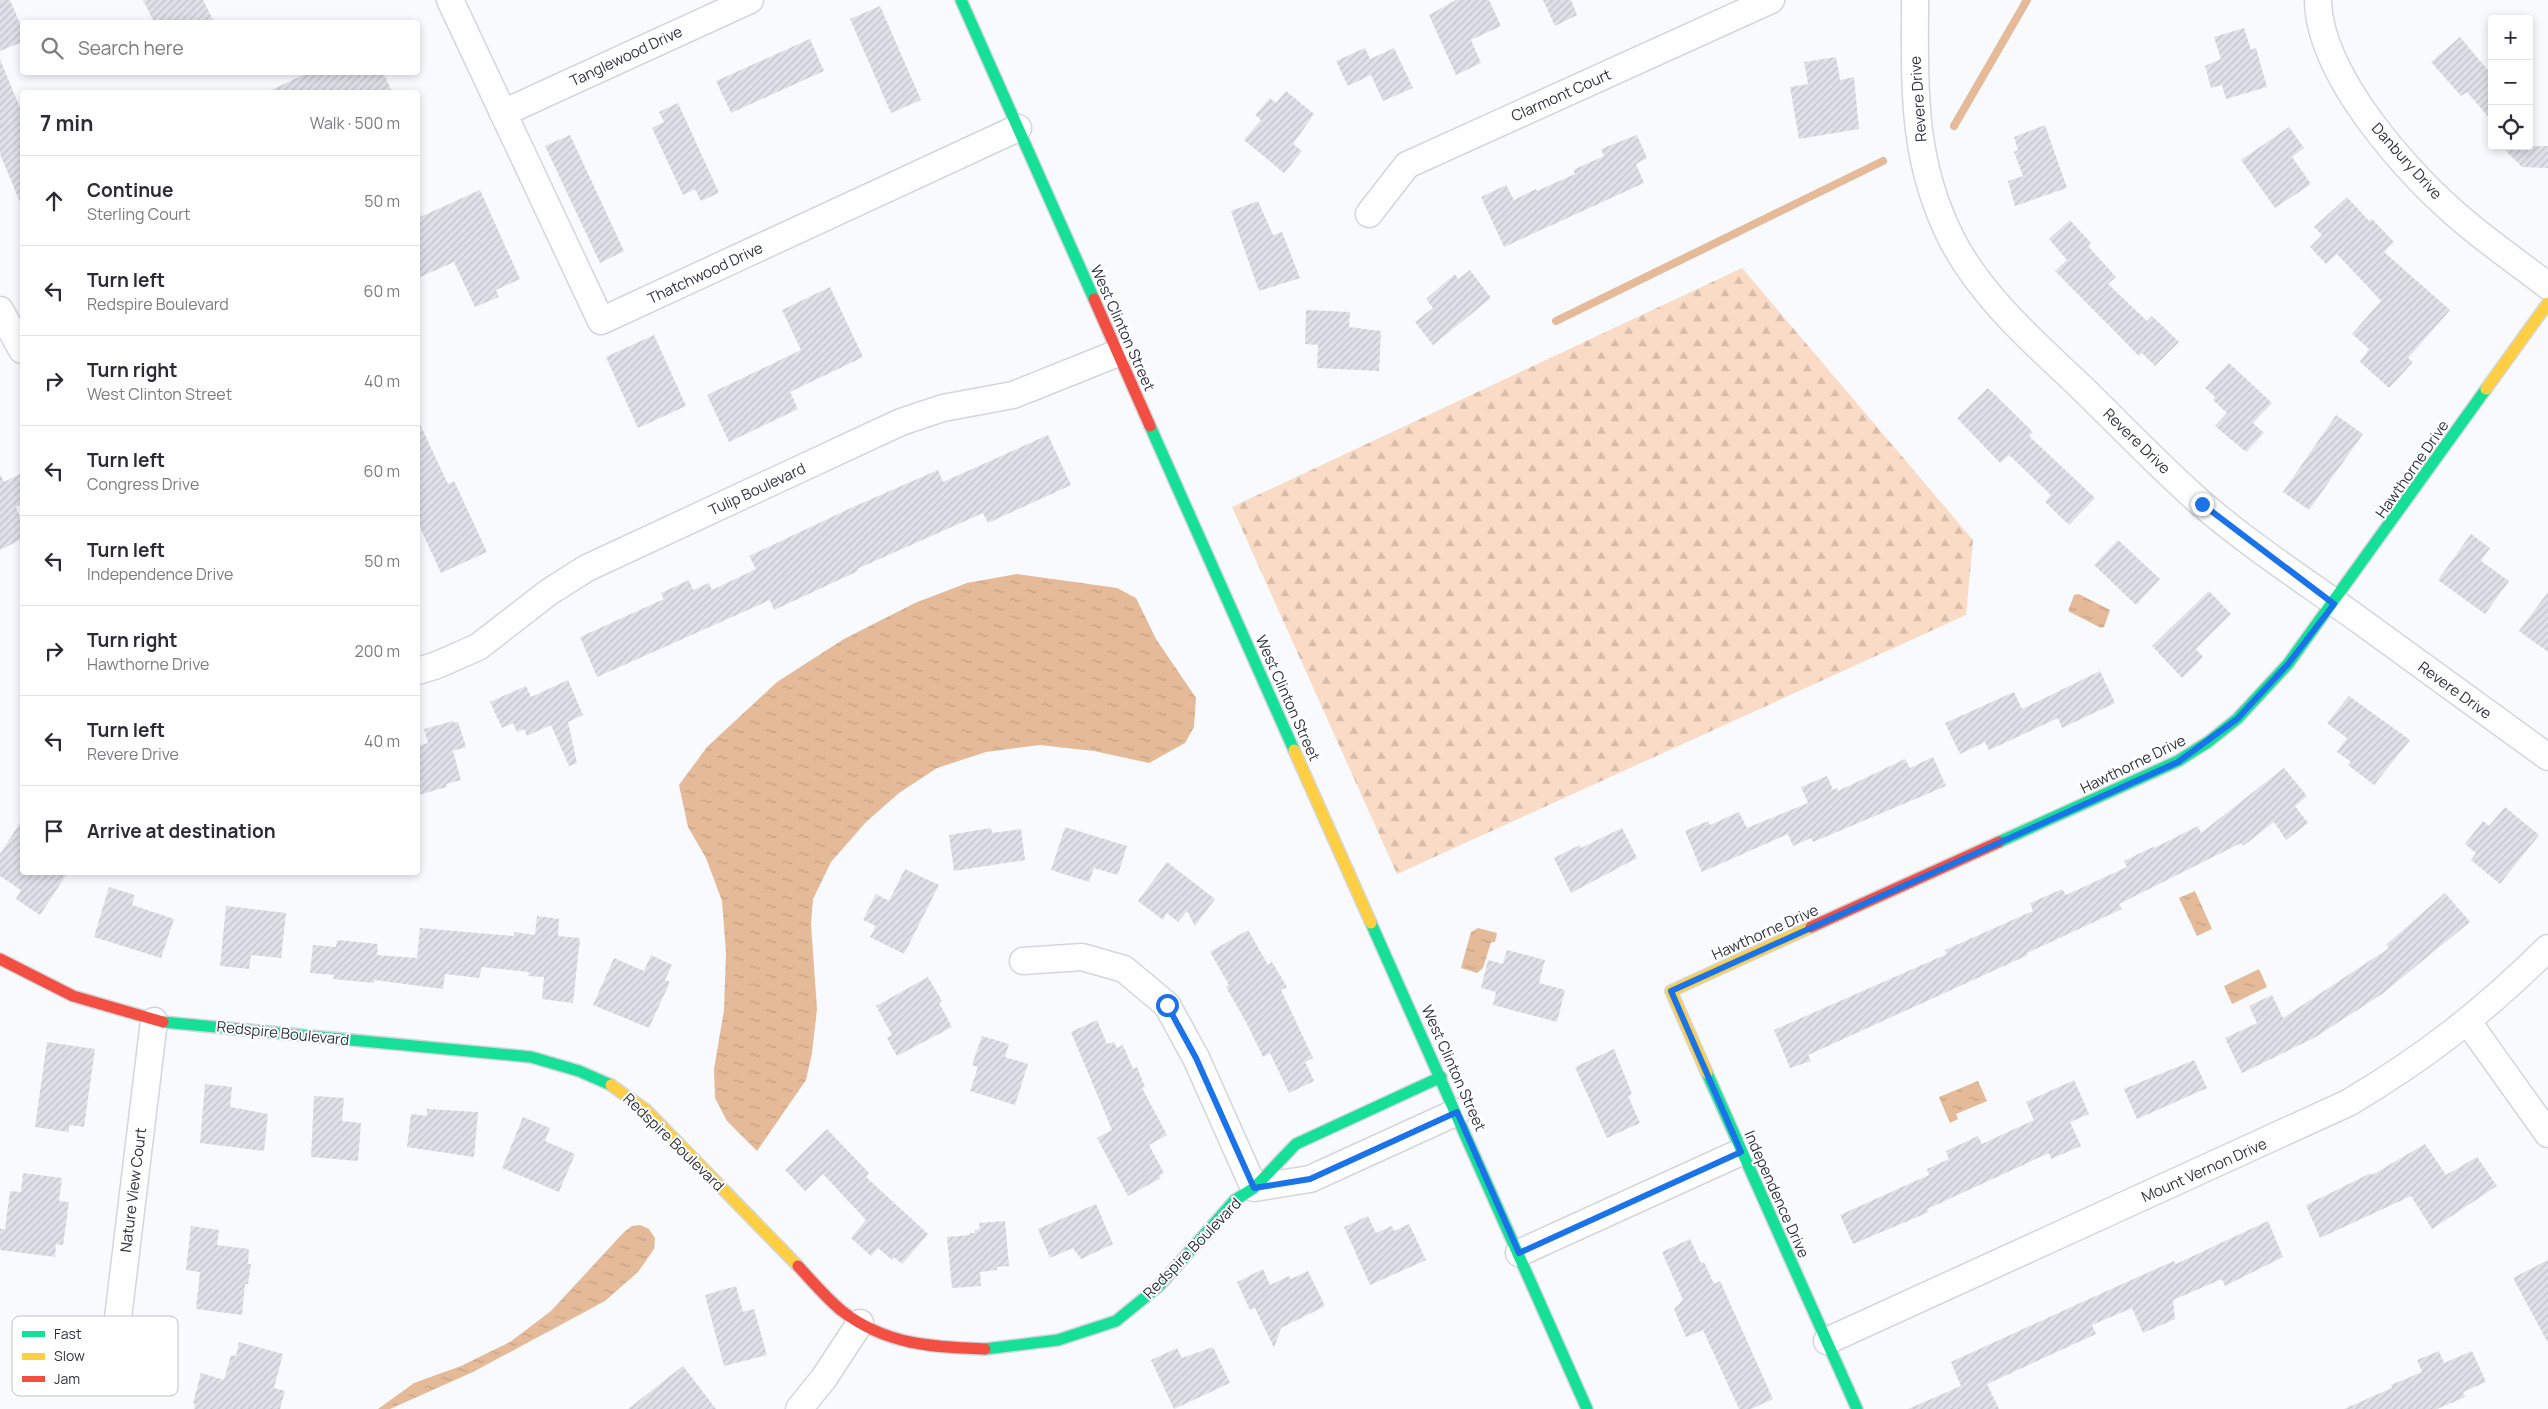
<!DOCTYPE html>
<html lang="en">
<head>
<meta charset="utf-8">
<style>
	body { margin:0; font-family:Manrope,sans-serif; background:#f2f2f3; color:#2b2b33 }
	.controls { position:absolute; right:15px; top:15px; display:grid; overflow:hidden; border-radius:5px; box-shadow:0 2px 8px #0003 }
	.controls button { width:45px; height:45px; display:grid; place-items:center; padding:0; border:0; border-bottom:1px solid #e1e1e2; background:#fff; color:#2b2b33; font:25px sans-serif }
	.stop { position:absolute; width:15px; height:15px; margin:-11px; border:4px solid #1a73e8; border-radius:50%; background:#fff }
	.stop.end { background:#1a73e8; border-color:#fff; box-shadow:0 1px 5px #0008 }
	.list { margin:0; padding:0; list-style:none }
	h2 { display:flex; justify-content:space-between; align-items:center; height:65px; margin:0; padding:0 20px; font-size:21px }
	h2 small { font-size:16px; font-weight:400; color:#7c7c81 }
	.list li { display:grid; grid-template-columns:32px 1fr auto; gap:15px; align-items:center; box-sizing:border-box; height:90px; padding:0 20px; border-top:1px solid #e1e1e2 }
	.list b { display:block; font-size:19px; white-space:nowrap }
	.list p { margin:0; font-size:16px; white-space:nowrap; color:#7c7c81 }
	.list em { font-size:16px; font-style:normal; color:#7c7c81 }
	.icon { flex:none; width:28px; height:28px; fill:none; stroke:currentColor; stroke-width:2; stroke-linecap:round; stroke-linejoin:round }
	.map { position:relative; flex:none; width:2548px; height:1409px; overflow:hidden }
	.search { position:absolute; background:#fff; box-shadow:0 2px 8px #0003; left:20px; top:20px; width:400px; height:55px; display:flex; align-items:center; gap:12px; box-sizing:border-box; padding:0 18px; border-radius:5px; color:#7c7c81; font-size:19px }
	.panel { position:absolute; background:#fff; box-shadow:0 2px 8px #0003; left:20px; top:90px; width:400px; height:785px; border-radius:5px }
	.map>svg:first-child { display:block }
</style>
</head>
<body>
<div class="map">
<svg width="2548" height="1409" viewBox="0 0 2548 1409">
	<defs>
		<pattern id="forest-firs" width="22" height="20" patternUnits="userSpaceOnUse" patternTransform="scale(1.25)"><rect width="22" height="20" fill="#fadbc5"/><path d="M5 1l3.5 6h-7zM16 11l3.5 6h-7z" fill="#d7bcaa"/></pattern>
		<pattern id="water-ripples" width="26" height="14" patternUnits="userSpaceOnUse" patternTransform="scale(1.25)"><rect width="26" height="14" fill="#e4ba98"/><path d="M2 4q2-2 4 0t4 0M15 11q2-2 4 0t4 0" fill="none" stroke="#c4a084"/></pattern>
		<pattern id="building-hatch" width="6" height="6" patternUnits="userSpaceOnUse" patternTransform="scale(1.25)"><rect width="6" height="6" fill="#dfe1e8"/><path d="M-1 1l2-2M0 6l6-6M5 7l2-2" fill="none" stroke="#c0c2c8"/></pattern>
	</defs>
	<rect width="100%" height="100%" fill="#f8fafd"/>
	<!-- forest -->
	<polygon fill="url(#forest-firs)" points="1742,268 1973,540 1966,615 1397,874 1232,507"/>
	<!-- water -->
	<g fill="url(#water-ripples)">
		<polygon points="1017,574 1117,588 1136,598 1156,639 1196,698 1194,727 1185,743 1149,763 1094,751 1040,745 986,752 937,768 899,793 866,822 831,862 813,899 811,924 817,1009 812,1053 806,1080 757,1151 727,1121 715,1098 714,1069 724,1010 726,952 722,901 706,858 688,827 679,785 707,747 777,682 844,639 915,603 967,583"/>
		<polygon points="2079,594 2110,610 2104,627 2101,628 2068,611 2074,595"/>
		<polygon points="2195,891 2212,929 2197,936 2179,898"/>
		<polygon points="1478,928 1497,933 1495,942 1491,942 1483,968 1477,973 1461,968 1471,932"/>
		<polygon points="2259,969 2267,987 2232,1004 2224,986"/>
		<polygon points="1978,1081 1987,1101 1956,1114 1958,1119 1950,1123 1939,1097"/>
		<polygon points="640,1225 649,1229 655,1238 654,1249 638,1272 605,1301 473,1372 390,1409 378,1409 414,1383 461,1366 510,1342 551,1311 624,1232 632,1226"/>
	</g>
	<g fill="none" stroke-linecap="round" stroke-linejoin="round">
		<!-- stream -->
		<g stroke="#e4ba98" stroke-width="8">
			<polyline points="1954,126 2027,0"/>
			<polyline points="1556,321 1883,161"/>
		</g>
	</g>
	<!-- building -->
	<g fill="url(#building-hatch)">
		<polygon points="0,0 10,0 22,28 22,42 0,51"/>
		<polygon points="143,0 203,0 214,22 154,22"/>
		<polygon points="1456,0 1489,0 1501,26 1471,40 1481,63 1456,75 1429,15"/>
		<polygon points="1543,0 1571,0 1577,15 1555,26"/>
		<polygon points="880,6 921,100 891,113 850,19"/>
		<polygon points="2244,28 2251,50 2256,48 2267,87 2226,99 2222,85 2211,88 2205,66 2221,59 2214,37"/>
		<polygon points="2460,37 2492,75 2492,121 2467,92 2461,96 2431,62"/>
		<polygon points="810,39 824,71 731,113 716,81"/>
		<polygon points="1365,48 1370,59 1394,48 1413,88 1383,101 1371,75 1348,86 1336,61"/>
		<polygon points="1836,57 1840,80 1854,77 1859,129 1799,139 1790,87 1808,84 1804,62"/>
		<polygon points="0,59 22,113 22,207 0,154"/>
		<polygon points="310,72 383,72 392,92 267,92"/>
		<polygon points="1286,91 1314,114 1293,144 1302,151 1284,173 1244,140 1261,120 1255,115 1270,98 1276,103"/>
		<polygon points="678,103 719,193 701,201 695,189 683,195 652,128 664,122 659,112"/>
		<polygon points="2045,125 2067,188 2015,206 2008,181 2023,176 2014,152 2018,150 2014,137"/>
		<polygon points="2289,127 2304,148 2292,157 2311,184 2275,208 2241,160"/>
		<polygon points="570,135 624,251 600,263 545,146"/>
		<polygon points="1637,135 1647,158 1636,164 1644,183 1504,247 1481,197 1506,185 1514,200 1536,189 1537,191 1575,174 1573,170 1604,156 1601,149"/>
		<polygon points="2501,146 2548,146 2548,168 2522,167"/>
		<polygon points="480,190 520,279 496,290 499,297 475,307 454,262 418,278 418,218"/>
		<polygon points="2347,197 2369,221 2372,219 2394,242 2384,252 2450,310 2408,358 2413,362 2389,388 2360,362 2369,349 2352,334 2381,301 2337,254 2326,264 2310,247 2322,235 2314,227"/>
		<polygon points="1258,201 1273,235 1282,232 1300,278 1259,291 1231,211"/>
		<polygon points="2070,220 2091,243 2088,246 2116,277 2108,284 2147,321 2152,316 2179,342 2155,366 2142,353 2139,356 2055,271 2067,260 2049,239"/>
		<polygon points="1470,270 1491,298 1433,345 1415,322 1433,308 1426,299 1455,274 1458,279"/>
		<polygon points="830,287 863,357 790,392 798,409 729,442 707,395 801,350 782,310"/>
		<polygon points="1306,310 1350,312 1349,327 1381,331 1379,371 1317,368 1318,345 1305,344"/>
		<polygon points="654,335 686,406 638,428 606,357"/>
		<polygon points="2229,363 2272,403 2253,423 2264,433 2246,452 2215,426 2227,413 2213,400 2215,397 2205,388"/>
		<polygon points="1988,388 2033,432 2029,436 2095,498 2069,525 2045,502 2051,495 2009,455 2000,463 1957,418"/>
		<polygon points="2336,415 2363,434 2309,510 2283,492"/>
		<polygon points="418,420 448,484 454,481 487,552 441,573 418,523"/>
		<polygon points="1048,435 1071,485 988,523 983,513 857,569 858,571 774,610 770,600 597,677 580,637 664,599 661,593 689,580 693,590 709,583 712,590 756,569 749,556 853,507 938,470 943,482"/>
		<polygon points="22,473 22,504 16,507 22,522 22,539 0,550 0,474 4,482"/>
		<polygon points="2471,534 2490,548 2481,561 2509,581 2485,614 2438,580"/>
		<polygon points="2118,540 2160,579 2136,605 2094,565"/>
		<polygon points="2209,591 2231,614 2196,649 2203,657 2182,678 2152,646"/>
		<polygon points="2548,592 2548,652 2519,631"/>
		<polygon points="2100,671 2115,703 2062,728 2058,718 1989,750 1985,742 1960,754 1945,723 2014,692 2022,709"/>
		<polygon points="568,680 583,715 568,722 577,763 569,766 551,725 527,736 524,729 517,732 513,723 502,728 490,702 526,686 531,697"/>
		<polygon points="2349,696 2410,740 2374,785 2348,765 2351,762 2337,752 2347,738 2327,723"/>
		<polygon points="453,721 454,723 458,722 466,747 453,751 461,780 446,784 447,787 418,795 418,746 428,743 424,729"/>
		<polygon points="1933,757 1946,786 1813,842 1811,838 1793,846 1788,834 1702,872 1685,831 1708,821 1710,825 1739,812 1747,828 1808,803 1801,787 1827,776 1833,790 1837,788 1838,791 1905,759 1910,768"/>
		<polygon points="2284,768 2307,796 2295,806 2308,823 2286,840 2274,822 2243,846 2241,843 2119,904 2122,909 2027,953 2028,955 1808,1055 1811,1061 1790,1068 1774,1030 1947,954 1945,950 2033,911 2030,903 2062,889 2066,895 2127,867 2124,861 2153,847 2154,848 2198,826 2201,833"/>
		<polygon points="2505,807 2539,835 2500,884 2471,860 2476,853 2465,844 2483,821 2489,826"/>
		<polygon points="22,820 22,872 68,872 40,915 16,899 21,890 0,876 0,854"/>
		<polygon points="1065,827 1127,846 1118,875 1094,868 1089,882 1051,870"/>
		<polygon points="991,828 992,833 1021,829 1025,860 954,871 949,835"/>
		<polygon points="1622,828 1637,858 1571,893 1554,858 1580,845 1581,848"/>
		<polygon points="1167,862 1215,899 1195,926 1187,911 1178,922 1167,913 1163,920 1138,901"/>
		<polygon points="905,869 939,885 904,954 870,937 876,926 863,920 876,894 889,901"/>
		<polygon points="109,887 135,895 132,905 174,919 161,958 94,937"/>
		<polygon points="2445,893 2470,922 2382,994 2314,1038 2242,1073 2225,1038 2257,1023 2249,1006 2272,995 2283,1018 2389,948 2386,945"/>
		<polygon points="226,906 286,913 281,958 251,955 249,969 220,966"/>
		<polygon points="537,916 559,919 558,936 580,938 573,1003 542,999 544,977 528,976 529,972 482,967 479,978 445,974 443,989 375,980 374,983 333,979 334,975 310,973 313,945 336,947 337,940 378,944 377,955 417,958 420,928 514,936 514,932 535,935"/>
		<polygon points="1248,930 1268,965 1272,962 1287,987 1281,990 1313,1058 1305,1062 1314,1081 1289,1093 1270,1053 1263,1057 1246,1022 1226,987 1229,985 1210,952"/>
		<polygon points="1507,950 1545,960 1539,983 1565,990 1557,1022 1493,1005 1496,992 1481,988 1488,960 1503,964"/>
		<polygon points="651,955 672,965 665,980 670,982 649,1028 593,1005 614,958 644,971"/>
		<polygon points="928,977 942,1001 939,1003 952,1027 897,1056 887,1038 892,1035 876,1006"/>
		<polygon points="1097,1020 1107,1044 1114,1042 1117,1048 1123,1045 1133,1069 1137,1067 1145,1087 1142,1088 1167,1135 1149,1145 1164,1173 1159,1176 1161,1178 1128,1196 1097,1138 1112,1130 1071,1032"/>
		<polygon points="982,1036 1009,1044 1005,1057 1028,1064 1015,1105 970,1091 978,1067 972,1065"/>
		<polygon points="47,1042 95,1049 84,1127 70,1125 68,1132 35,1127"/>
		<polygon points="1614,1049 1632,1094 1628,1096 1640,1123 1607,1138 1575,1067"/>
		<polygon points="2194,1060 2207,1088 2137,1119 2124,1089"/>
		<polygon points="2074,1080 2089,1114 2070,1122 2081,1146 2051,1159 2049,1153 1927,1209 1929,1212 1853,1244 1840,1215 1929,1175 1927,1169 1949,1159 1946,1151 1978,1136 1982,1144 2034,1120 2026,1102"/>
		<polygon points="205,1084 232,1087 230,1107 268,1114 264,1151 200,1143"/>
		<polygon points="314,1096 344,1098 342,1121 361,1123 358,1161 311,1157"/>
		<polygon points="427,1109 478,1112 474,1157 407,1147 411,1114 427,1116"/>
		<polygon points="523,1117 550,1128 545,1141 575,1154 559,1192 502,1168"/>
		<polygon points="827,1129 869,1173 866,1177 928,1234 902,1264 894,1257 892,1260 878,1248 871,1256 851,1238 866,1220 823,1174 805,1191 785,1170"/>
		<polygon points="2425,1144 2446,1175 2477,1157 2497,1186 2432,1229 2411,1196 2320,1238 2306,1205 2371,1173 2372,1175"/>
		<polygon points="23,1173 62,1178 59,1201 69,1202 63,1245 56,1244 55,1257 0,1250 0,1229 5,1229 10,1191 21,1192"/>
		<polygon points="1096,1204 1113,1244 1081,1259 1073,1248 1050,1258 1038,1229"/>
		<polygon points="1368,1216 1376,1233 1392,1226 1394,1231 1409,1224 1426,1260 1370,1285 1344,1227"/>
		<polygon points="1005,1221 1009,1266 997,1267 997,1270 980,1272 981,1286 952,1288 947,1237 970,1235 970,1233 975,1233 975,1230 980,1229 979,1223"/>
		<polygon points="2268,1221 2283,1257 2225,1286 2222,1279 2173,1300 2175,1319 2143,1333 2132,1308 2092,1325 2096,1334 1987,1384 1999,1409 1908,1409 1961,1386 1951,1362 2100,1294 2174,1261 2176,1264"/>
		<polygon points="191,1226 219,1230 217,1245 249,1249 248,1264 251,1264 248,1284 245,1284 242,1315 196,1309 200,1272 186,1270"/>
		<polygon points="1690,1239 1701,1263 1704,1262 1714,1284 1720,1281 1773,1399 1751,1409 1739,1409 1703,1330 1686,1337 1674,1309 1683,1300 1662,1252"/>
		<polygon points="2548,1260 2548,1343 2513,1278"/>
		<polygon points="1263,1269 1270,1285 1289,1276 1291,1279 1308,1271 1325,1306 1281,1328 1274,1348 1255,1308 1250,1310 1237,1282"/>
		<polygon points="736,1286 743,1312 754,1309 767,1355 724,1366 705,1295"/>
		<polygon points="239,1342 283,1354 274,1388 285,1391 280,1409 194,1409 195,1404 193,1403 201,1373 224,1380 231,1355 236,1356"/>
		<polygon points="1213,1347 1230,1383 1174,1409 1151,1360 1177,1348 1182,1358"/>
		<polygon points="2439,1351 2444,1363 2472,1351 2486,1382 2463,1392 2465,1397 2437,1409 2344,1409 2392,1388 2391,1385 2422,1372 2417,1360"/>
		<polygon points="683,1366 716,1409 628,1409"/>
	</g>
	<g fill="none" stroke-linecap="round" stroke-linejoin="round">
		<defs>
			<g id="street">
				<polyline points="450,0 601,321 1018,128"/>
				<path d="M1915,0c0,87 -4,159 37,240 31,59 83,103 130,148 40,39 79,80 120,116 50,43 106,79 160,118 62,45 124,90 186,135"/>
				<path d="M2318,0c1,76 92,177 148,223 26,22 55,42 82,63"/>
				<polyline points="503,113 750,0"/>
				<polyline points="1369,214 1407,165 1771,0"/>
				<polyline points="0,310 22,350"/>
				<polyline points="418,671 437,665 478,647 549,592 587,568 901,422 943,408 1013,395 1118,353"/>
				<polyline points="1023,961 1082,957 1124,969 1167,1005 1196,1058 1254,1188 1310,1179 1457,1112"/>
				<polyline points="2468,1022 2548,1134"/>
				<polyline points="1519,1253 1741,1152"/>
				<path d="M1827,1341l521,-238c78,-46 136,-92 200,-155"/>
				<polyline points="113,1359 154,1021"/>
				<polyline points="799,1409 824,1378 860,1323"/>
			</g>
			<g id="fast">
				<polyline points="961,0 1094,299"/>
				<polyline points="1150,426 1294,750"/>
				<polyline points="1999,842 2178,761 2208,742 2237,719 2288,664 2486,389"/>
				<polyline points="1371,923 1587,1409"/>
				<polyline points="163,1022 531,1057 579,1071 611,1085"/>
				<polyline points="1707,1073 1857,1409"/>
				<polyline points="985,1349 1058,1340 1116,1321 1159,1286 1235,1200 1254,1188 1296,1144 1441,1077"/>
			</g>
			<g id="slow">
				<polyline points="2486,389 2548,303"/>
				<polyline points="1294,750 1371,923"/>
				<polyline points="1707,1073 1671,991 1811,927"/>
				<polyline points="611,1085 646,1110 798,1266"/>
			</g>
			<g id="jam">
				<polyline points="1094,299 1150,426"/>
				<polyline points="1811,927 1999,842"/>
				<polyline points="0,959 73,996 163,1022"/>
				<path d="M798,1266c14,15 28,32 44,45 44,34 90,36 143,38"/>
			</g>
		</defs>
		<!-- street casing -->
		<use href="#street" stroke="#d4d6dc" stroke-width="29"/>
		<!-- fast casing -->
		<use href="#fast" stroke="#d4d6dc" stroke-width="14"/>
		<!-- slow casing -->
		<use href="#slow" stroke="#d4d6dc" stroke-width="14"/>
		<!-- jam casing -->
		<use href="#jam" stroke="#d4d6dc" stroke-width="14"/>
		<!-- street -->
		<use href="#street" stroke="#fefeff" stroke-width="26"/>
		<!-- fast -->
		<use href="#fast" stroke="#16e098" stroke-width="11"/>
		<!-- slow -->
		<use href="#slow" stroke="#ffcf43" stroke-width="11"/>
		<!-- jam -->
		<use href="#jam" stroke="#f24e42" stroke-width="11"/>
	</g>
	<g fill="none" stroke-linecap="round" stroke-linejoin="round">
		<!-- route -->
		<polyline stroke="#1a73e8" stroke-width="6" points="1167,1005 1196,1058 1254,1188 1310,1179 1457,1112 1519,1253 1741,1152 1671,991 2178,762 2237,719 2288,664 2334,604 2202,504"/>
	</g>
	<g text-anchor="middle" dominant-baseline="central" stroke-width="4" stroke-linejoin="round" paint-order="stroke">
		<!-- street labels -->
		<g font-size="15" fill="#30323c" stroke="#fff">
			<text transform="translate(626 56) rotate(-25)">Tanglewood Drive</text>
			<text transform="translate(1561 95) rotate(-24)">Clarmont Court</text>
			<text transform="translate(1918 99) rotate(-94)">Revere Drive</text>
			<text transform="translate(2407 161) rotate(48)">Danbury Drive</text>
			<text transform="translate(705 273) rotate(-25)">Thatchwood Drive</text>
			<text transform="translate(1123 328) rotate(66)">West Clinton Street</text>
			<text transform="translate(2137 441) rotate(44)">Revere Drive</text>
			<text transform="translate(2412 469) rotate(-55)">Hawthorne Drive</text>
			<text transform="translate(757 489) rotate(-25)">Tulip Boulevard</text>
			<text transform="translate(2455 690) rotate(36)">Revere Drive</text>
			<text transform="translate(1288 698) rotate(66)">West Clinton Street</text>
			<text transform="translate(2133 764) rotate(-26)">Hawthorne Drive</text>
			<text transform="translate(1765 932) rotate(-24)">Hawthorne Drive</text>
			<text transform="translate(283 1033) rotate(6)">Redspire Boulevard</text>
			<text transform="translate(1454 1068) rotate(66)">West Clinton Street</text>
			<text transform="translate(674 1142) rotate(44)">Redspire Boulevard</text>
			<text transform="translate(2204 1170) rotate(-24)">Mount Vernon Drive</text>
			<text transform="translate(133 1190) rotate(-83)">Nature View Court</text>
			<text transform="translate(1777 1194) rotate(66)">Independence Drive</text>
			<text transform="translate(1192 1248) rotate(-46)">Redspire Boulevard</text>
		</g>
	</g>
	<!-- legend -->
	<rect x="12" y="1316" width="166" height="80" rx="8" fill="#fff" stroke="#c1c2c4" stroke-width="1"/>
	<rect x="22" y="1331" width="23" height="6" fill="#16e098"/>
	<rect x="22" y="1353" width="23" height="7" fill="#ffcf43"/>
	<rect x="22" y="1376" width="23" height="6" fill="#f24e42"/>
	<g font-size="14" fill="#30323c">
		<text x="54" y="1339">Fast</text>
		<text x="54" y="1361">Slow</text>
		<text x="54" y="1384">Jam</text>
	</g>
</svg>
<div class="controls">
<button>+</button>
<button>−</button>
<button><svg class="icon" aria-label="locate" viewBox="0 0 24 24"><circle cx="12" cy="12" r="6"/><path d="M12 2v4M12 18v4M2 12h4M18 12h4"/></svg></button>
</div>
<div class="stop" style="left:1167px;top:1005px"></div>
<div class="stop end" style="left:2202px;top:504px"></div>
<div class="search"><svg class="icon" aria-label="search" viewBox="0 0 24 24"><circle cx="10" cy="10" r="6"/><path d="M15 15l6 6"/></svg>Search here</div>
<section class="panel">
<h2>7 min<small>Walk · 500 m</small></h2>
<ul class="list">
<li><svg class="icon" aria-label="ahead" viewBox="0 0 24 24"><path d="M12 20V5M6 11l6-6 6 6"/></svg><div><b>Continue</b><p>Sterling Court</p></div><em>50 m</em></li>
<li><svg class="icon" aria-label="left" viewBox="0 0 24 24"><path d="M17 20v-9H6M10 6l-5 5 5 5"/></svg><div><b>Turn left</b><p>Redspire Boulevard</p></div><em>60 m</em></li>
<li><svg class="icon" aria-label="right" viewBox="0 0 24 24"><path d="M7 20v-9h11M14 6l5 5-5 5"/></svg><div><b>Turn right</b><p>West Clinton Street</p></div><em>40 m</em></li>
<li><svg class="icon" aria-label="left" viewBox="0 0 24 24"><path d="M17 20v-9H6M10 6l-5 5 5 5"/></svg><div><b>Turn left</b><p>Congress Drive</p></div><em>60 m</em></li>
<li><svg class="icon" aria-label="left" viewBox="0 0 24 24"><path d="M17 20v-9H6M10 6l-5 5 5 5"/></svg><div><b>Turn left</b><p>Independence Drive</p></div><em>50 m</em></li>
<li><svg class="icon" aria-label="right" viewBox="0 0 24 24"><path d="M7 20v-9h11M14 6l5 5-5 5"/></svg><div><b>Turn right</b><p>Hawthorne Drive</p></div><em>200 m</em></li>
<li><svg class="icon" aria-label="left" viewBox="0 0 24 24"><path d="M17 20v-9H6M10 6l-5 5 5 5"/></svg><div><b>Turn left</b><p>Revere Drive</p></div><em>40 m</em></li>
<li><svg class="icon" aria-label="arrive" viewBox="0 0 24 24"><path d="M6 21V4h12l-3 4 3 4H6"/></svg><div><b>Arrive at destination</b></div></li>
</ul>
</section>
</div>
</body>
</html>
